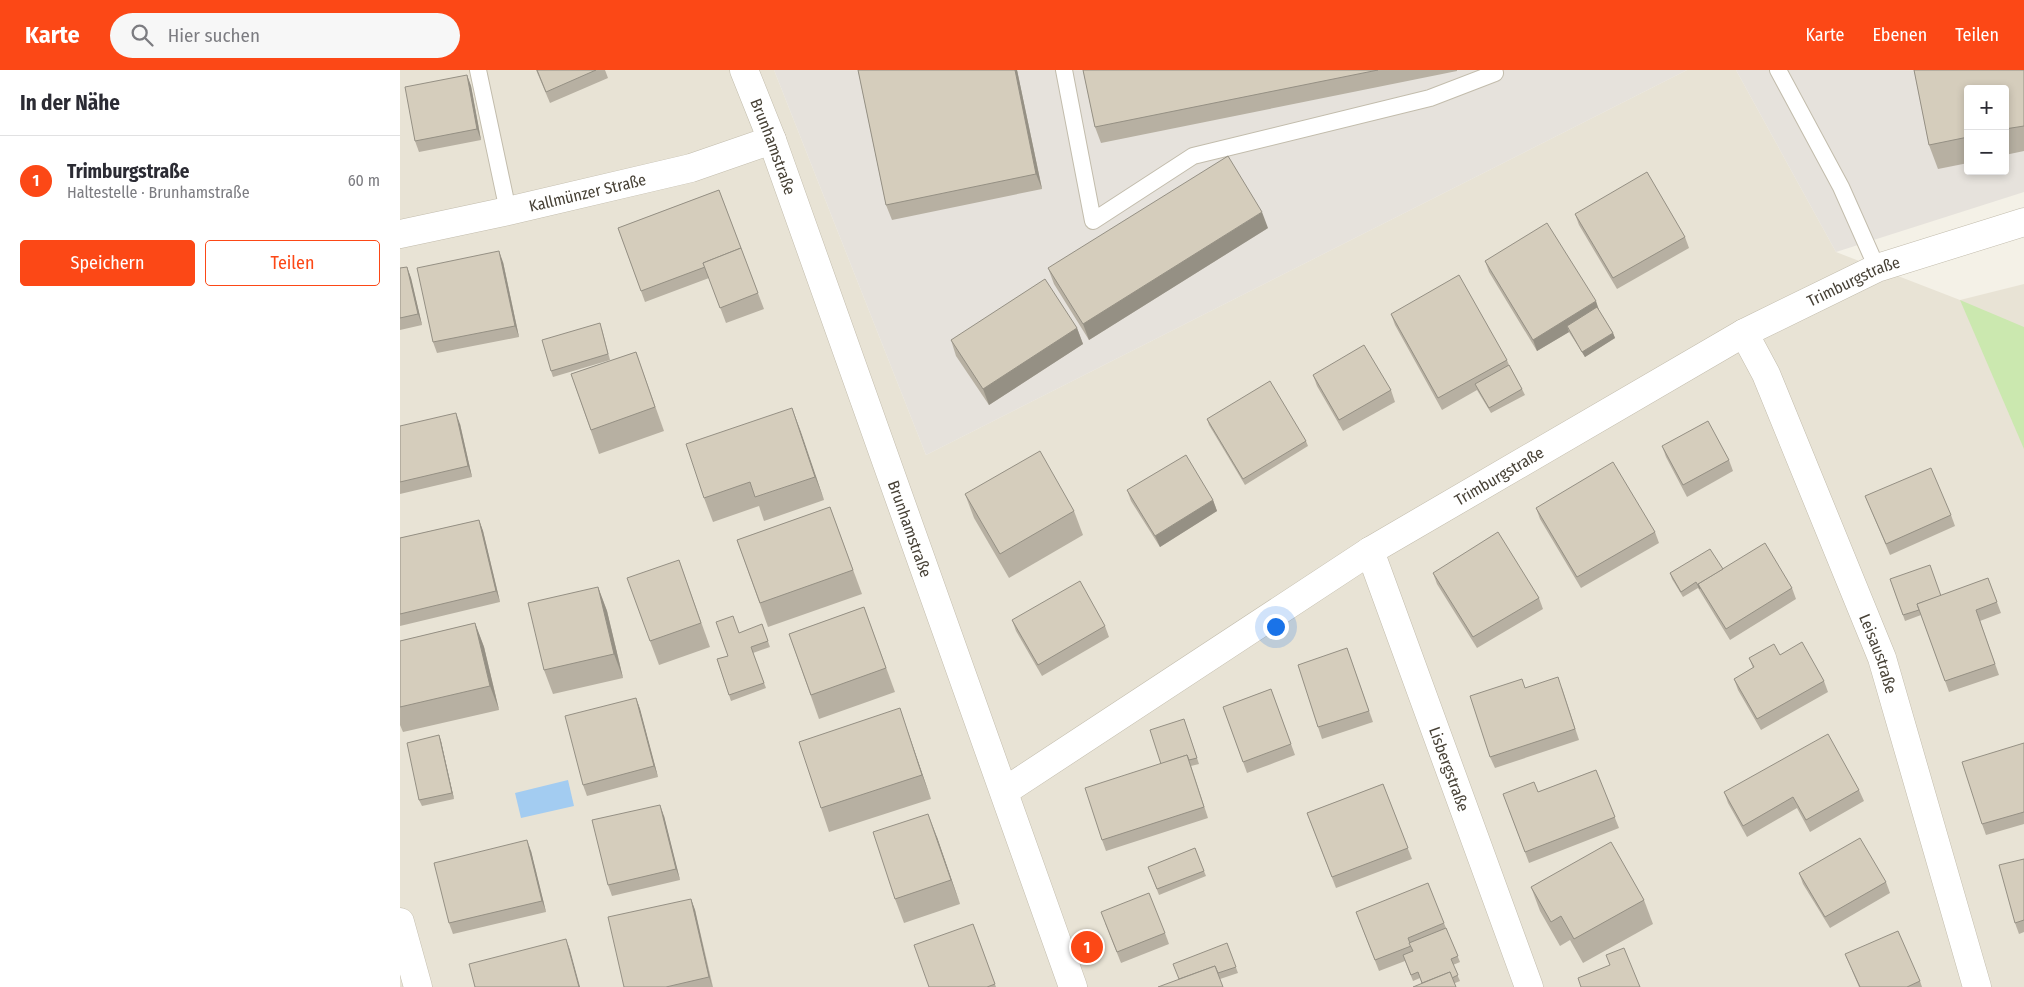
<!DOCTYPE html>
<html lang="de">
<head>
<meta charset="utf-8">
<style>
	body { margin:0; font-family:"Fira Sans Condensed",sans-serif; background:#f7f7f7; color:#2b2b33 }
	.controls { position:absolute; right:15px; top:15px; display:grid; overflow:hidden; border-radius:5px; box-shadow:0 2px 8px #0003 }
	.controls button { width:45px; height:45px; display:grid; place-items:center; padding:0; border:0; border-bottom:1px solid #e1e1e2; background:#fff; color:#2b2b33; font:25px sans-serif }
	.you { position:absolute; left:875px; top:556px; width:18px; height:18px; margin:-12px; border:4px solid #fff; border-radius:50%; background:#1a73e8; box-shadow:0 0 0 8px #1a73e833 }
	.badge { display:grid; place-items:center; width:32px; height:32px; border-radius:50%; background:#fc4816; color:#fff; font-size:16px; font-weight:700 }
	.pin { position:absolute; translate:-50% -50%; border:2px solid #fff; box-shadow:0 1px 5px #0006 }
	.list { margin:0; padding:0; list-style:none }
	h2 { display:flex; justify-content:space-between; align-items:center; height:65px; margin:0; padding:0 20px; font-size:21px }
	h2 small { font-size:16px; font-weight:400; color:#7c7c81 }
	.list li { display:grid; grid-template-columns:32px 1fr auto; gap:15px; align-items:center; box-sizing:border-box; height:90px; padding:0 20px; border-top:1px solid #e1e1e2 }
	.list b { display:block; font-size:19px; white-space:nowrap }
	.list p { margin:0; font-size:16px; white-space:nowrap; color:#7c7c81 }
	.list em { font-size:16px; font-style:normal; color:#7c7c81 }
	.actions { display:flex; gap:10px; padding:15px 20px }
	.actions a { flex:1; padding:11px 0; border:1px solid #fc4816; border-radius:5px; text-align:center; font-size:18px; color:#fc4816 }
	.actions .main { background:#fc4816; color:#fff }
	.icon { flex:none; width:28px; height:28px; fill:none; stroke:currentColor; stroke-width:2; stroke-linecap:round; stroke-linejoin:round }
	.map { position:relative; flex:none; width:1624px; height:917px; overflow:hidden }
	header { display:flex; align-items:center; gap:30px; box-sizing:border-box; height:70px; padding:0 25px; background:#fc4816; color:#fff }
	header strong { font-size:24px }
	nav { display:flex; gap:28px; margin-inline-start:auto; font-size:18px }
	.search { width:350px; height:45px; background:#f7f7f7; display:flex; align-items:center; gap:12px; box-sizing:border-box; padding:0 18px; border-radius:28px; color:#7c7c81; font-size:19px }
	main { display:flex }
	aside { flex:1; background:#fff }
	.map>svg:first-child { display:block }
</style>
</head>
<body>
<header>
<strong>Karte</strong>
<div class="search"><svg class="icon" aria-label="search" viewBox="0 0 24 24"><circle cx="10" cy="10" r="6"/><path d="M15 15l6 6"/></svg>Hier suchen</div>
<nav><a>Karte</a><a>Ebenen</a><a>Teilen</a></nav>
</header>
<main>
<aside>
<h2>In der Nähe<small></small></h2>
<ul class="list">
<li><span class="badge">1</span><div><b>Trimburgstraße</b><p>Haltestelle · Brunhamstraße</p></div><em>60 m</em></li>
</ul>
<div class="actions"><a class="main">Speichern</a><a>Teilen</a></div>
</aside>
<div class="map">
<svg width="1624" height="917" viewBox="0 0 1624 917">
	<rect width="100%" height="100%" fill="#f4f1e7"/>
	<!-- residential -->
	<polygon fill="#e8e3d5" points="0,0 374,0 526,385 1287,0 1336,0 1436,182 1560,230 1624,214 1624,917 0,917"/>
	<!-- industrial -->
	<g fill="#e6e2dc" fill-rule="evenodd">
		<polygon points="374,0 1287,0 526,385"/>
		<path d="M1336,0h288v122l-188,60zM1568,19h37v82h-37z"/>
	</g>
	<!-- green -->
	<polygon fill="#cbe8af" points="1560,230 1624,257 1624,379"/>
	<!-- water -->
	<polygon fill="#a3ccf1" points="168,710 174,736 121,748 115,723"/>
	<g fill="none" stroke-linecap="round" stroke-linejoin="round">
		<defs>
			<g id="service">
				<polyline points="78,0 108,141"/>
				<polyline points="664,0 693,151 793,86 1030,28 1095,3 1094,0"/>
				<polyline points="1378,0 1441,117 1477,198"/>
			</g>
			<g id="minor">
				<path id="s1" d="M0,164l108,-23 183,-43 81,-28"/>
				<path id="s2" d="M1344,263l22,41 116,284 95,329"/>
				<path id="s3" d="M970,481l159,436"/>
				<path id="s4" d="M605,721l365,-240 374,-218 133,-65 147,-46"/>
				<polyline points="0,852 18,917"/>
			</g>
			<g id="tertiary">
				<path id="s5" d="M344,0l28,70 301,847"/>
			</g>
		</defs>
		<!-- service casing -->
		<use href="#service" stroke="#c2bcac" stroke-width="18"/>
		<!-- minor casing -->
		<use href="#minor" stroke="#c2bcac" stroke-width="29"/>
		<!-- tertiary casing -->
		<use href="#tertiary" stroke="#c2bcac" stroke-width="29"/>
		<!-- service -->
		<use href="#service" stroke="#fff" stroke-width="16"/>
		<!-- minor -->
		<use href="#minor" stroke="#fff" stroke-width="28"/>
		<!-- tertiary -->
		<use href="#tertiary" stroke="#fff" stroke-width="28"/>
	</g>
	<!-- wall -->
	<g fill="#b7b0a2">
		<polygon points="136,0 205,0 208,8 150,33"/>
		<polygon points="458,0 617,0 642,119 492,150 486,135"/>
		<polygon points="683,0 1057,0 1057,1 701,73 695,57"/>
		<polygon points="1514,0 1624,0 1624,81 1605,85 1605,19 1568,19 1568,93 1538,99 1529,75"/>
		<polygon points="67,5 71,16 81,70 19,82 15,71"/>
		<polygon points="319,120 364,239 326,253 309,208 245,232 218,158"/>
		<polygon points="1175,144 1285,167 1289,178 1217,219 1179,155"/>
		<polygon points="868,158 689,270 654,214 648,198"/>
		<polygon points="1085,191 1197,237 1213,263 1215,268 1185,287 1169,262 1137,281 1089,202"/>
		<polygon points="103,192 119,267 37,283 33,272"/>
		<polygon points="7,197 11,208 22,255 0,260 0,198"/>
		<polygon points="991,244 1107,290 1109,295 1122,319 1125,325 1091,343 1077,320 1042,340 995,255"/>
		<polygon points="677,258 683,274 589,335 556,286 551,270"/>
		<polygon points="202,259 210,290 153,307 151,301"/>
		<polygon points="236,282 264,361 199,384 171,304"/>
		<polygon points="913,305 991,320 995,332 943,361 917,316"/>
		<polygon points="392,338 424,430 364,451 359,436 313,452 304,428"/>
		<polygon points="807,349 906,371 908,376 845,415 809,355"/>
		<polygon points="60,354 72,407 0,424 0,356"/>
		<polygon points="1262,376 1329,390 1333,401 1287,427 1266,387"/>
		<polygon points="727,420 813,430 817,441 760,477 731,431"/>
		<polygon points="565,424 674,441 683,465 609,508 574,448"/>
		<polygon points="1465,426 1551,445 1555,456 1490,485"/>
		<polygon points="430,437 462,524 368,557 337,470"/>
		<polygon points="1136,438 1255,462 1259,473 1181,518 1140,449"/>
		<polygon points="79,450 83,461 100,532 0,556 0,468"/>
		<polygon points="279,490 310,577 259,595 250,571"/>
		<polygon points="1323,499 1392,518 1396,529 1330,570 1298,518 1283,527 1272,509 1270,503"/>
		<polygon points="1033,503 1139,528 1143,539 1077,578 1037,514"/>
		<polygon points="1588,508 1601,543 1580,551 1599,605 1549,622 1521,545 1505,551 1490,509 1541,526"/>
		<polygon points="198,517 207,541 223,608 153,624 144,600"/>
		<polygon points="464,537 495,622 419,649 389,564"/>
		<polygon points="612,550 705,556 709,567 642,606 616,561"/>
		<polygon points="75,553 84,577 99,640 3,662 0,655 0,571"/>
		<polygon points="362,554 370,577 353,583 366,618 331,631 317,589 328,586"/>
		<polygon points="947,578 973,652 922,669 918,657"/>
		<polygon points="1380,585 1424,611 1428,622 1361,660 1338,620 1334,609 1353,598 1349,588"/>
		<polygon points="1125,618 1162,618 1179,670 1095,698 1090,687"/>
		<polygon points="871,619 895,685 847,703 823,637"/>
		<polygon points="236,628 240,639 258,707 187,726 183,715"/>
		<polygon points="784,649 799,694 791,696 808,748 706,781 702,770 761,694"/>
		<polygon points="508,662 531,729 429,762 421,738"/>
		<polygon points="39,665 41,671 54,729 22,736 19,730"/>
		<polygon points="1624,673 1624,754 1586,765 1582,754"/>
		<polygon points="1196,700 1219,758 1129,793 1103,724 1138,722"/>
		<polygon points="983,714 1012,789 936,818 907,743"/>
		<polygon points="1459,720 1464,731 1410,762 1397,738 1347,767 1328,733 1324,722"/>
		<polygon points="264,746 280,810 212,826 208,815"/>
		<polygon points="537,767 560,834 504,853 495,829"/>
		<polygon points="795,778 806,806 759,825 748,797"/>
		<polygon points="131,781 146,842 53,864 49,853"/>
		<polygon points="1624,789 1624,862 1619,864 1615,853"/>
		<polygon points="1399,803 1486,812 1490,823 1430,858 1403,814"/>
		<polygon points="1131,817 1244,830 1253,854 1183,893 1170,870 1160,876 1140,841"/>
		<polygon points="291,829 295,840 313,917 224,917"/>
		<polygon points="956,842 1044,853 1060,892 1053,895 1060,911 1055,913 1022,913 1020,908 1013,911 1005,891 979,901"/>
		<polygon points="705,853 765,863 769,874 721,893"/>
		<polygon points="573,854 596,917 529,917"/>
		<polygon points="827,873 838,903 820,909 779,909"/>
		<polygon points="1445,884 1520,911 1522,917 1459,917"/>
	</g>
	<!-- shaded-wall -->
	<g fill="#959084">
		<polygon points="615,0 617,0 642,119 636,104"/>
		<polygon points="67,5 71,16 81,70 77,59"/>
		<polygon points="862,142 868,158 689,270 683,254"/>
		<polygon points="99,181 103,192 119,267 115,256"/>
		<polygon points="7,197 11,208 22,255 18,244"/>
		<polygon points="1196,231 1200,243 1167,256 1169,262 1137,281 1133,270"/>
		<polygon points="677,258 683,274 589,335 583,319"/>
		<polygon points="1213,263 1215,268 1185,287 1182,282"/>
		<polygon points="392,338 401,362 424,430 415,407"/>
		<polygon points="56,343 60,354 72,407 68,396"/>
		<polygon points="813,430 817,441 760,477 755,466"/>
		<polygon points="79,450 83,461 100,532 96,521"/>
		<polygon points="198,517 207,541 223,608 214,584"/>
		<polygon points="75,553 84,577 99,640 90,616"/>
		<polygon points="236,628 240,639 258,707 254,696"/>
		<polygon points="500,638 508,662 531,729 522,705"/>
		<polygon points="39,665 41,671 54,729 52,723"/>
		<polygon points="260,735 264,746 280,810 276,799"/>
		<polygon points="528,744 537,767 560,834 551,810"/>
		<polygon points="127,770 131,781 146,842 142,831"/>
		<polygon points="291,829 295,840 312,917 309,907"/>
		<polygon points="166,869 170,880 180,917 179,917"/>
	</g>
	<!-- building -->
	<g fill="#d5cdbc" stroke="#959084">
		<polygon points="137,0 196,0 146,22"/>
		<polygon points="458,0 615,0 636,104 486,135"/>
		<polygon points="683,0 978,0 695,57"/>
		<polygon points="1514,0 1624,0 1624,56 1605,59 1605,19 1568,19 1568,67 1529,75"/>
		<polygon points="67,5 77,59 15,71 5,17"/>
		<polygon points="828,86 862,142 683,254 648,198"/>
		<polygon points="1247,102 1285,167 1213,208 1175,144"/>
		<polygon points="319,120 341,178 303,193 305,197 241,221 218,158"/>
		<polygon points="1147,153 1196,231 1133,270 1085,191"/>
		<polygon points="341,178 358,223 320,238 303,193"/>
		<polygon points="99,181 115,256 33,272 17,198"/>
		<polygon points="7,197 18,244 0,248 0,198"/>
		<polygon points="1059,205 1107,290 1038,328 991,244"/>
		<polygon points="645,209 677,258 583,319 551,270"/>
		<polygon points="1197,237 1213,263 1182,282 1167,256"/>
		<polygon points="200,253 208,284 151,301 142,270"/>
		<polygon points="964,275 991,320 939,350 913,305"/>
		<polygon points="236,282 255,337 191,360 171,304"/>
		<polygon points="1109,295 1122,319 1089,338 1075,314"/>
		<polygon points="870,311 906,371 843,409 807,349"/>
		<polygon points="392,338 415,407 355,427 350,412 304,428 286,374"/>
		<polygon points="56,343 68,396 0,412 0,356"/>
		<polygon points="1308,351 1329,390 1283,415 1262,376"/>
		<polygon points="640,381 674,441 600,484 565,424"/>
		<polygon points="786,385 813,430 755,466 727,420"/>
		<polygon points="1213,392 1255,462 1177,507 1136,438"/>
		<polygon points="1531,398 1551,445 1486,474 1465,426"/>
		<polygon points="430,437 453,500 360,533 337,470"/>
		<polygon points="79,450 96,521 0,544 0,468"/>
		<polygon points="1098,462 1139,528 1073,567 1033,503"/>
		<polygon points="1365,473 1392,518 1326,559 1298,514"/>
		<polygon points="1310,479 1323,499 1298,514 1300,519 1296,512 1281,522 1270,503"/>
		<polygon points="279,490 301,553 250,571 227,508"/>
		<polygon points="1530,495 1541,526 1517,534 1519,540 1503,545 1490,509"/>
		<polygon points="1588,508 1597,532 1576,540 1595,594 1545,611 1517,534"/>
		<polygon points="680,511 705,556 638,595 612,550"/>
		<polygon points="198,517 214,584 144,600 128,533"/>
		<polygon points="464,537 486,598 411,625 389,564"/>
		<polygon points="333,546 339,563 362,554 368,571 351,577 364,613 329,625 317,589 328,586 316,552"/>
		<polygon points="75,553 90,616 0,637 0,571"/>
		<polygon points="1402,572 1424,611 1357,649 1334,609 1354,597 1349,588 1374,574 1380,585"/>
		<polygon points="947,578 969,641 918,657 898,595"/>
		<polygon points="1158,607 1175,659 1090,687 1070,626 1122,609 1125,618"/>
		<polygon points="871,619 891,674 843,692 823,637"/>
		<polygon points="236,628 254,696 183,715 165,646"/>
		<polygon points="500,638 522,705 421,738 399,672"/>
		<polygon points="784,649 797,688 789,690 787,685 761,694 750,660"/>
		<polygon points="1428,664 1459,720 1406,750 1393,727 1343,756 1324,722"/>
		<polygon points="39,665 52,723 19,730 7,673"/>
		<polygon points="1624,673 1624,742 1582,754 1562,692"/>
		<polygon points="787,685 804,737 702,770 685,718"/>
		<polygon points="1196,700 1215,747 1125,782 1103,724 1134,712 1138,722"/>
		<polygon points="983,714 1008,778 932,807 907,743"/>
		<polygon points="260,735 276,799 208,815 192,750"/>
		<polygon points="528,744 551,810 495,829 473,762"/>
		<polygon points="1460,768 1486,812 1425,847 1399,803"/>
		<polygon points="127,770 142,831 49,853 34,793"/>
		<polygon points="1211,772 1244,830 1174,869 1161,846 1151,852 1131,817"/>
		<polygon points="795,778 804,801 757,819 748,797"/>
		<polygon points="1624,789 1624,850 1615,853 1599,795"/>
		<polygon points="1028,813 1044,853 1008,868 1011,876 975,890 956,842"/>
		<polygon points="749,823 765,863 717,882 701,842"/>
		<polygon points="291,829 309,907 266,917 224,917 208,847"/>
		<polygon points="573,854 595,914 587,917 529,917 514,875"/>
		<polygon points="1046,858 1058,886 1051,889 1058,905 1052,908 1050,902 1022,913 1018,902 1011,905 1003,885 1013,881 1009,873"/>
		<polygon points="1498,861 1520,911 1507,917 1460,917 1445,884"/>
		<polygon points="166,869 179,917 75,917 69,894"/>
		<polygon points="827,873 836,897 818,903 815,896 779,909 773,894"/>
		<polygon points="1224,878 1240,917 1181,917 1178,908 1210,895 1206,885"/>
		<polygon points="815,896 823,917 758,917"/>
		<polygon points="1050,902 1056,917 1013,917"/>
	</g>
	<g text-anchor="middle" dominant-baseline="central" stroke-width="4" stroke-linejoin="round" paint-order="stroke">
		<!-- street labels -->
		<g font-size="16" fill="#474136" stroke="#fff">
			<text stroke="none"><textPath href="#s5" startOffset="82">Brunhamstraße</textPath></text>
			<text stroke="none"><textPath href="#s1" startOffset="192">Kallmünzer Straße</textPath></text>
			<text stroke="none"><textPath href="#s4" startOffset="991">Trimburgstraße</textPath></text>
			<text stroke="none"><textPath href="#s4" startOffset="586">Trimburgstraße</textPath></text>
			<text stroke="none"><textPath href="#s5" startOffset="488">Brunhamstraße</textPath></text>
			<text stroke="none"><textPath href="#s2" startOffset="348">Leisaustraße</textPath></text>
			<text stroke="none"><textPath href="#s3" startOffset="232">Lisbergstraße</textPath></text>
		</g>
	</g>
</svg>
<div class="controls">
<button>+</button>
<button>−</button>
</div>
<div class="you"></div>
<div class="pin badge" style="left:687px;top:877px">1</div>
</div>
</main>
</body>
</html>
